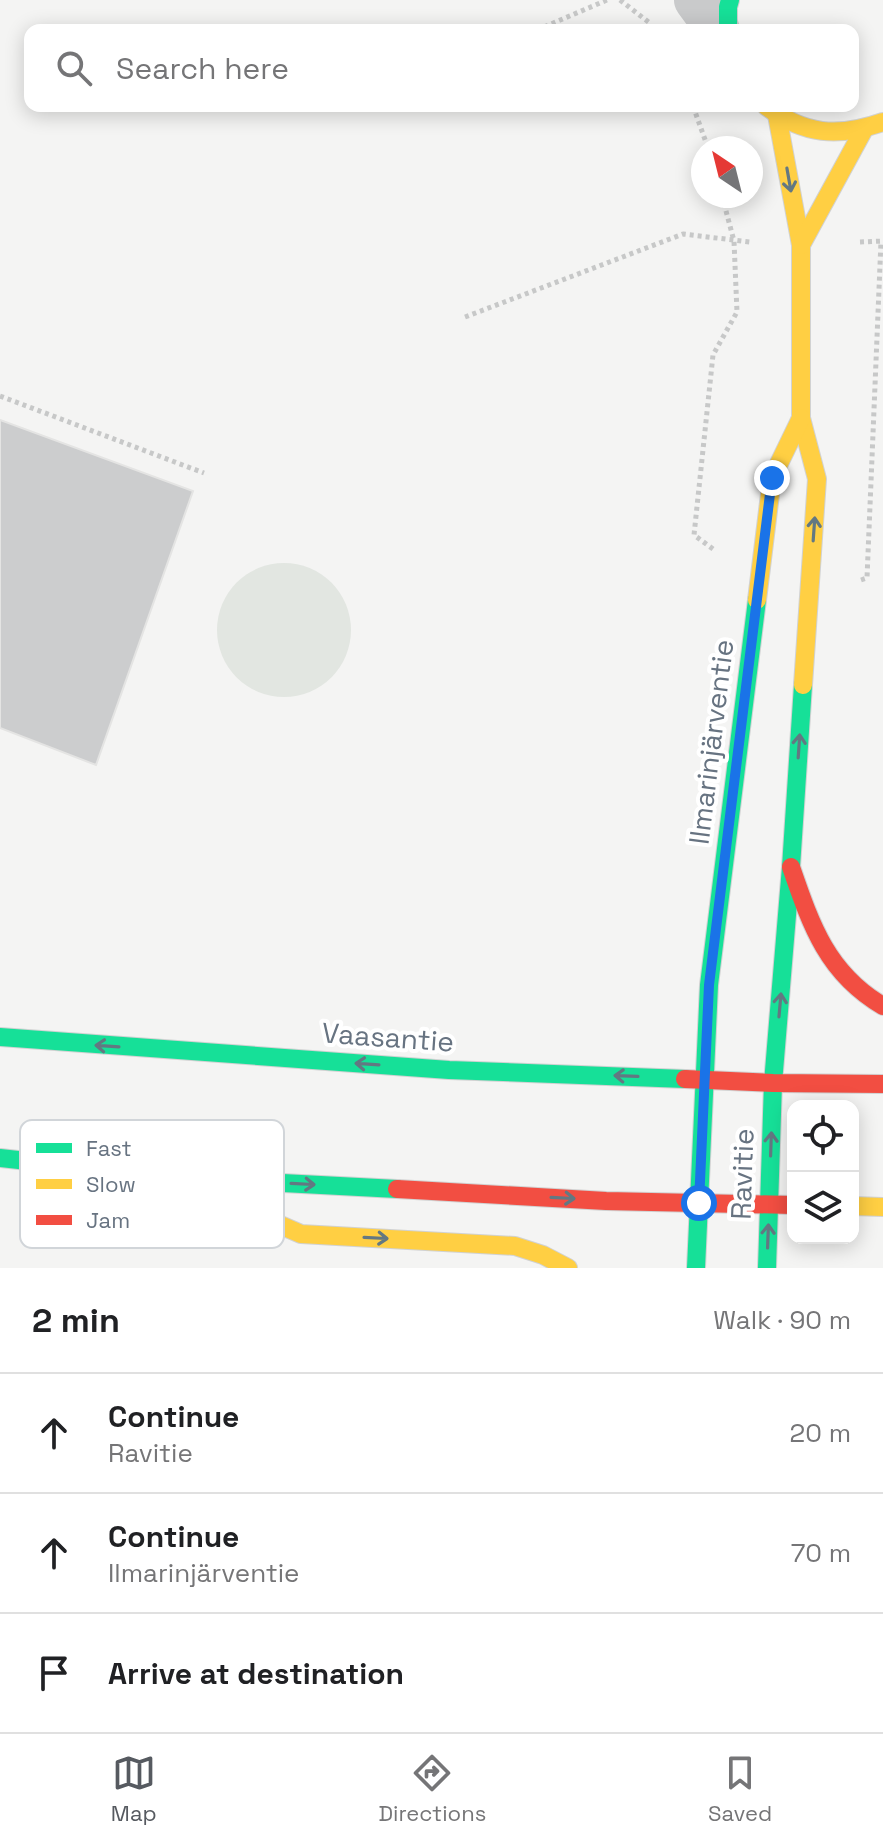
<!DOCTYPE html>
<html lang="en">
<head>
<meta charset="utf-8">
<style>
	body { margin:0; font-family:"Space Grotesk",sans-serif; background:#f2f2f2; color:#202124 }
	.controls { position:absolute; right:24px; bottom:24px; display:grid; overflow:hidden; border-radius:16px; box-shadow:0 4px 20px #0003 }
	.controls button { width:72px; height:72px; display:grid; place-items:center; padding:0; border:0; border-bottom:2px solid #e0e0e0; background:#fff; color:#202124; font:40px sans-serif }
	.compass { position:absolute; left:691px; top:136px; width:72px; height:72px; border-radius:50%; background:#fff; box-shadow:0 4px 20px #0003; rotate:325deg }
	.stop { position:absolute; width:24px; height:24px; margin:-18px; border:6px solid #1a73e8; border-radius:50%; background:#fff }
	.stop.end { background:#1a73e8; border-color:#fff; box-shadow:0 2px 8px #0008 }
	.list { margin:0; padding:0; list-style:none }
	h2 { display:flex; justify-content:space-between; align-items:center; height:104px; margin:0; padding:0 32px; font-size:34px }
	h2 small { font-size:26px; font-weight:400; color:#757577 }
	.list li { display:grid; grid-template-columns:52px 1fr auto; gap:24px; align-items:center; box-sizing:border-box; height:120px; padding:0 32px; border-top:2px solid #e0e0e0 }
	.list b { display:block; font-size:30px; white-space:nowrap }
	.list p { margin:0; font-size:26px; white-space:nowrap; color:#757577 }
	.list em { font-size:26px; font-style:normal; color:#757577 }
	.icon { flex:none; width:44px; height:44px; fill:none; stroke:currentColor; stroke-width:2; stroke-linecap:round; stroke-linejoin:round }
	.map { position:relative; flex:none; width:883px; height:1268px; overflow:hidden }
	.search { position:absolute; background:#fff; box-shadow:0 4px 20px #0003; left:24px; right:24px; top:24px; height:88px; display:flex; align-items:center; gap:20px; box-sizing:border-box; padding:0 28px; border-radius:16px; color:#757577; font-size:30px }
	.sheet { height:464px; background:#fff }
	nav { display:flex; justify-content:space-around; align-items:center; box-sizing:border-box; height:112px; border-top:2px solid #e0e0e0; background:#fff; font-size:22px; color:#757577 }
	nav a { display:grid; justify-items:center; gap:4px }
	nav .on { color:#565a60 }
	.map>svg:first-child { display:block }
</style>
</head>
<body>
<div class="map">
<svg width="883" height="1268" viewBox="0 0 883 1268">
	<rect width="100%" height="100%" fill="#f4f4f3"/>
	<!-- green -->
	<circle fill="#e2e6e1" cx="284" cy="630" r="67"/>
	<!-- building -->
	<polygon fill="#cccdce" stroke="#e4e4e3" stroke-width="2" points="0,420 193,491 96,765 0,728"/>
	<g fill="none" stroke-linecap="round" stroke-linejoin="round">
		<defs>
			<g id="fast">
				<polyline points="728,30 728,7 730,0"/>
				<polyline points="0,1037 449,1070 685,1079"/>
				<polyline points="0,1158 170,1177 397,1189"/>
				<polyline points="696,1268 709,985 757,600"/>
				<polyline points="767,1268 773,1083 791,867 803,685"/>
			</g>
			<g id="slow">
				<path d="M766,106c38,29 72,32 117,16"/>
				<polyline points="777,115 801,245 801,418 817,479 803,685"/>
				<polyline points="801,245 863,131"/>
				<polyline points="757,600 772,478 801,418"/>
				<polyline points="197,1189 301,1234 515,1246 543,1255 568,1268"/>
				<polyline points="853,1206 883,1207"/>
			</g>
			<g id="jam">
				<path d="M791,867c20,58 36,106 92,139"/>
				<polyline points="685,1079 773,1083 883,1084"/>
				<polyline points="397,1189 606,1201 793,1205"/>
			</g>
		</defs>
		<!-- fast casing -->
		<use href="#fast" stroke="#d1d2d2" stroke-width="20"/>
		<!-- slow casing -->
		<use href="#slow" stroke="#d1d2d2" stroke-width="20"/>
		<!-- jam casing -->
		<use href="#jam" stroke="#d1d2d2" stroke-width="20"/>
		<!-- path -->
		<g stroke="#c7c8c8" stroke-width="5" stroke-dasharray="4 4" stroke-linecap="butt">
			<polyline points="620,0 651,24"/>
			<polyline points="537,30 607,0"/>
			<polyline points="693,106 708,148"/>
			<polyline points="860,242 883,241"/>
			<polyline points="465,317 683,234 750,242"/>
			<polyline points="0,396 204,473"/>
			<polyline points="713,549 694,535 713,355 737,312 734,241 722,196"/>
			<polyline points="861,580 867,578 881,241"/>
		</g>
		<!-- street -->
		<polyline stroke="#c9cacb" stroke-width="44" points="696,0 718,30"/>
		<!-- fast -->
		<use href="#fast" stroke="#16e098" stroke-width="18"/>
		<!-- slow -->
		<use href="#slow" stroke="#ffcf43" stroke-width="18"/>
		<!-- jam -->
		<use href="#jam" stroke="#f24e42" stroke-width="18"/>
	</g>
	<!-- one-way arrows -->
	<defs><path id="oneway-shaft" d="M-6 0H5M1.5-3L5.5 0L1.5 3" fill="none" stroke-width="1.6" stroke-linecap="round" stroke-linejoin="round" transform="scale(2)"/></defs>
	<g stroke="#637882">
		<use href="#oneway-shaft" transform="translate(789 180) rotate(80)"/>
		<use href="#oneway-shaft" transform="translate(814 529) rotate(-86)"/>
		<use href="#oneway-shaft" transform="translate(799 746) rotate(-86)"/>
		<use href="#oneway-shaft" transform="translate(780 1005) rotate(-85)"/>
		<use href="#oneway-shaft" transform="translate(107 1046) rotate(-176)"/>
		<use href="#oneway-shaft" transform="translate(367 1064) rotate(-176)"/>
		<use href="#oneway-shaft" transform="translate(626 1076) rotate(-178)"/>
		<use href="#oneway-shaft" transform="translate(771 1144) rotate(-88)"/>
		<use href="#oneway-shaft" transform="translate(303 1184) rotate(3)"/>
		<use href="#oneway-shaft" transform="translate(563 1198) rotate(3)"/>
		<use href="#oneway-shaft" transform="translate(768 1236) rotate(-88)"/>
		<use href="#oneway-shaft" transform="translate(376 1238) rotate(3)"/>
	</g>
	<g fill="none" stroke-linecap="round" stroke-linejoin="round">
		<!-- route -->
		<polyline stroke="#1a73e8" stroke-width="10" points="699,1203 709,985 772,478"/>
	</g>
	<g text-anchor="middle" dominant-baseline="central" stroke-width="8" stroke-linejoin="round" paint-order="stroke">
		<!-- street labels -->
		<g font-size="28" fill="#677381" stroke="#fff">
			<text transform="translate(711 742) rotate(-83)">Ilmarinjärventie</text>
			<text transform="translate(388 1037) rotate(4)">Vaasantie</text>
			<text transform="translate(742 1174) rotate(-88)">Ravitie</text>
		</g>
	</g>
	<!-- legend -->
	<rect x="20" y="1120" width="264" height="128" rx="12" fill="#fff" stroke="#d1d5d9" stroke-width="2"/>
	<rect x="36" y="1143" width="36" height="10" fill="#16e098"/>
	<rect x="36" y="1179" width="36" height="10" fill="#ffcf43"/>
	<rect x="36" y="1215" width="36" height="10" fill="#f24e42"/>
	<g font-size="22" fill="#677381">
		<text x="86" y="1156">Fast</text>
		<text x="86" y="1192">Slow</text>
		<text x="86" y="1228">Jam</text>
	</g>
</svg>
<div class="controls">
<button><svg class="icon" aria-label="locate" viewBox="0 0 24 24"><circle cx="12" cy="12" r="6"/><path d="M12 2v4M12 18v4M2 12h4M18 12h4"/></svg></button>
<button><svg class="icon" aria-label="layers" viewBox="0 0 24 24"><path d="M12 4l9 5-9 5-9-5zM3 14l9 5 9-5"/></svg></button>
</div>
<svg class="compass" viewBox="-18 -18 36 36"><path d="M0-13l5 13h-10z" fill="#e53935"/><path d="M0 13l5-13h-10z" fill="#757577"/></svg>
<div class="stop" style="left:699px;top:1203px"></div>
<div class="stop end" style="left:772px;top:478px"></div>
<div class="search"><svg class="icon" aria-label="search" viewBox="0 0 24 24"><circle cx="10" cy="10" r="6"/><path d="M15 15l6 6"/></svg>Search here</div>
</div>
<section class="sheet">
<h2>2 min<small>Walk · 90 m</small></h2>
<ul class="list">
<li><svg class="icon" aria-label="ahead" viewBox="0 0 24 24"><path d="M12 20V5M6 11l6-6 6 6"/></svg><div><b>Continue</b><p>Ravitie</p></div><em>20 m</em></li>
<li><svg class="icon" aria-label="ahead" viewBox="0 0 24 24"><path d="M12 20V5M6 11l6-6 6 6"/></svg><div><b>Continue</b><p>Ilmarinjärventie</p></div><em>70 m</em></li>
<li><svg class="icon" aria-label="arrive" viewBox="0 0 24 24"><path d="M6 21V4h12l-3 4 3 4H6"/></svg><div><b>Arrive at destination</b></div></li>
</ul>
</section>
<nav>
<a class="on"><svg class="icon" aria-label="map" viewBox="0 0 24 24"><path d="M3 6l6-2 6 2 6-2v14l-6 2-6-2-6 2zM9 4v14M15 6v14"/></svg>Map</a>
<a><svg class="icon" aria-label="directions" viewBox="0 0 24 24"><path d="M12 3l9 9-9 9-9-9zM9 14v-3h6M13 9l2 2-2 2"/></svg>Directions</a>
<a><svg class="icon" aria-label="saved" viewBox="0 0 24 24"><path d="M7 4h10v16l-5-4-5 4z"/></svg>Saved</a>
</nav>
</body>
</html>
